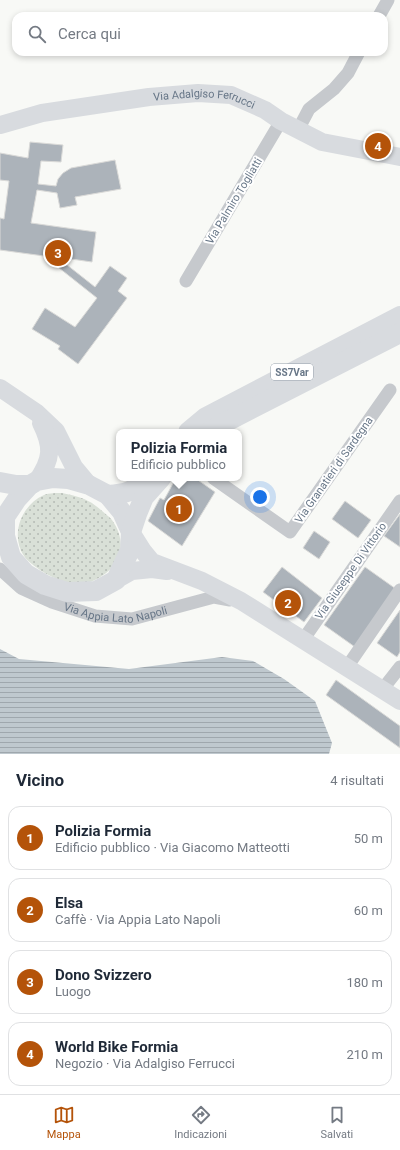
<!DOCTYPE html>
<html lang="it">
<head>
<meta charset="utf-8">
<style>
	body { margin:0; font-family:Roboto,sans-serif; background:#f2f2f3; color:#1f2937 }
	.you { position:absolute; left:260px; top:497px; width:14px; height:14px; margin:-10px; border:3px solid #fff; border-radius:50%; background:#1a73e8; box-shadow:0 0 0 6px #1a73e833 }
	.badge { display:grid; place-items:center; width:26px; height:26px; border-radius:50%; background:#b45309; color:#fff; font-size:13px; font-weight:700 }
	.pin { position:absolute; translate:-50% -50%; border:2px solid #fff; box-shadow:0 1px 4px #0006 }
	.popup { position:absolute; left:116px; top:429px; width:126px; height:52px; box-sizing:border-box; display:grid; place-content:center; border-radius:8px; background:#fff; filter:drop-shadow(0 1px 3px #0005); font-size:13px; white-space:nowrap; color:#747a83 }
	.popup b { font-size:15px; color:#1f2937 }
	.popup::after { content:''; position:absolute; left:50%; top:100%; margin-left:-8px; border:8px solid transparent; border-top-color:#fff }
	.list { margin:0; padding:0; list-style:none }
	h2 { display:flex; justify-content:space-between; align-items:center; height:52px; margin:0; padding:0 16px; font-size:17px }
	h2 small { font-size:13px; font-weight:400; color:#747a83 }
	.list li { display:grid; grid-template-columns:26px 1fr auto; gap:12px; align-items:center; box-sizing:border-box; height:64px; margin:0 8px 8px; padding:0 8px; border:1px solid #e0e1e3; border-radius:12px }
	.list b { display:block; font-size:15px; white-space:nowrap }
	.list p { margin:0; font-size:13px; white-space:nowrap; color:#747a83 }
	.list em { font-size:13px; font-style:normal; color:#747a83 }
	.icon { flex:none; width:22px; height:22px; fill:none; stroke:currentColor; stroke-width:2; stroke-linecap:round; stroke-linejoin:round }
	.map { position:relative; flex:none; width:400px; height:754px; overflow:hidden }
	.search { position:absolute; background:#fff; box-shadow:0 2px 6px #0003; left:12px; right:12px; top:12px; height:44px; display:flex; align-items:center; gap:10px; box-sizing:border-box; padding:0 14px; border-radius:12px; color:#747a83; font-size:15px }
	.sheet { height:340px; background:#fff }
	nav { display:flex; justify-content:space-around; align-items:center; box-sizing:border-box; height:56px; border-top:1px solid #e0e1e3; background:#fff; font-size:11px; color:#747a83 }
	nav a { display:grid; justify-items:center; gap:2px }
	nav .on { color:#b45309 }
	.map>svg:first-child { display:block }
</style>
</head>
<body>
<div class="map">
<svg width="400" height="754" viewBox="0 0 400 754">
	<defs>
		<pattern id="grass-dots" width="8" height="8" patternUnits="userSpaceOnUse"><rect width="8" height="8" fill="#d9e0d7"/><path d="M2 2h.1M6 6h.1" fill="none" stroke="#b4bab4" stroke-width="1.8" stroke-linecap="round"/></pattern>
		<pattern id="water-rules" width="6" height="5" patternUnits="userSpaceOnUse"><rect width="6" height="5" fill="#bfc8ce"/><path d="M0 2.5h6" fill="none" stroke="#9fa7ad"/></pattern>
	</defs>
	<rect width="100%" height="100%" fill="#f8f9f6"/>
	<!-- grass -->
	<path fill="url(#grass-dots)" d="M62,493c9,2 19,4 26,8 5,2 9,6 13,9 3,3 8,6 11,10 17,24 8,48 -17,60 -19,9 -39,0 -55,-10 -5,-4 -12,-8 -16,-14 -14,-21 -3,-51 20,-61 5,-2 13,-2 18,-2z"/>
	<!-- water -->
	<polygon fill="url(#water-rules)" points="0,649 19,659 129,669 222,657 253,661 284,679 315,701 332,743 329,754 0,754"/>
	<!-- building -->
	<g fill="#acb3ba" stroke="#dadad8">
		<polygon points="30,142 63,145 61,162 41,161 38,184 56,186 58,179 63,173 71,168 115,160 121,189 75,197 77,205 60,208 57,193 37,190 31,223 96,232 92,262 57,257 95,287 110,266 127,278 118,291 127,298 78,364 58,349 60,346 32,329 45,308 75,327 97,298 44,256 0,250 0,218 4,219 9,181 0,180 0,153 28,158"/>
		<polygon points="176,478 195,478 215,492 182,546 148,521 160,498 164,500"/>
		<polygon points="345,501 371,520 358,538 332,519"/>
		<polygon points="400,514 400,547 384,536"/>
		<polygon points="314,531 330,542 319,559 303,548"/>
		<polygon points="282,567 322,598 304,622 263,592"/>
		<polygon points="365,567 396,589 355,647 324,625"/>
		<polygon points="400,610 400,652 397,657 377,643"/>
		<polygon points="336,680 400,726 400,748 326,695"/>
	</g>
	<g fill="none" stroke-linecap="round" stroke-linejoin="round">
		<!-- street -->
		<g stroke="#c6c9cd" stroke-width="13">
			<polyline points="379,16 388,0"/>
			<polyline points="298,130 309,109 334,89 348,73 359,52"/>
			<polyline points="186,281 281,121"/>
			<polyline points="213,478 290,532 390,390"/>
			<path id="s1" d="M0,569l21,19 31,14 43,14 37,3 82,-22 16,3"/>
			<polyline points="303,640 400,501"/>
			<polyline points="347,667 400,590"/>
			<polyline points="382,690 400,667"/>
		</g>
		<!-- secondary -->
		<g stroke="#d8dbdf" stroke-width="18">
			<path id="s2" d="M0,125l42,-12 107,-16 49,-4 33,2 34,15 16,11 41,21 78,15"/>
			<polyline points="0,388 37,413 56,431 74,467 89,485"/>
			<path d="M37,481c15,-22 16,-34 4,-58"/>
			<polyline points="131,532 143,551 152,562 202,581 241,601 400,701"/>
			<polyline points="116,580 132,571 152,569 167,571"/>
		</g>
		<!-- primary -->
		<g stroke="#d8dbdf" stroke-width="20">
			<polyline points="188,432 206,417 400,316"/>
			<polyline points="209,432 222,424 400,333"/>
			<polygon points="53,478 68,479 89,485 108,495 122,512 131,532 130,550 116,580 96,591 67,592 45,585 26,574 11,557 5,536 5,517 17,499 30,485 37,481"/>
			<polyline points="0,482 16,485 30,485"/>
			<path d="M108,495c19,-1 26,-4 39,-17"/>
			<polyline points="131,532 137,514 144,497 161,478"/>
		</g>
	</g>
	<g text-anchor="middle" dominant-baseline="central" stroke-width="4" stroke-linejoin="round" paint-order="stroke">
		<!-- shield labels -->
		<rect fill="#fff" stroke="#959fab" stroke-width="1" x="271" y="364" width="42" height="16" rx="3"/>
		<g font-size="10" font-weight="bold" fill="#677687">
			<text x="292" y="372">SS7Var</text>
		</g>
		<!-- street labels -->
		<g font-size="11" fill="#677687" stroke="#fff">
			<text stroke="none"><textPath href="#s2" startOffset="208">Via Adalgiso Ferrucci</textPath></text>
			<text transform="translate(234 201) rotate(-59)">Via Palmiro Togliatti</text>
			<text transform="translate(334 470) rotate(-55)">Via Granatieri di Sardegna</text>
			<text transform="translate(351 571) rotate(-55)">Via Giuseppe Di Vittorio</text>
			<text stroke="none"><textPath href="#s1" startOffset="128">Via Appia Lato Napoli</textPath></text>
		</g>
	</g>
</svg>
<div class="you"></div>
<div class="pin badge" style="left:179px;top:509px">1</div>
<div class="popup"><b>Polizia Formia</b>Edificio pubblico</div>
<div class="pin badge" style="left:288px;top:603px">2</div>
<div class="pin badge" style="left:58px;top:253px">3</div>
<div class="pin badge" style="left:378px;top:146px">4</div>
<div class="search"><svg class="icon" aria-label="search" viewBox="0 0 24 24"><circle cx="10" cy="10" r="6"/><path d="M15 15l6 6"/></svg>Cerca qui</div>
</div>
<section class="sheet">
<h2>Vicino<small>4 risultati</small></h2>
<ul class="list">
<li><span class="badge">1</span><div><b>Polizia Formia</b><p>Edificio pubblico · Via Giacomo Matteotti</p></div><em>50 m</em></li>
<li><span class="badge">2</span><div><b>Elsa</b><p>Caffè · Via Appia Lato Napoli</p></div><em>60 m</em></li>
<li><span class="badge">3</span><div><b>Dono Svizzero</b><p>Luogo</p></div><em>180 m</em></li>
<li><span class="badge">4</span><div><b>World Bike Formia</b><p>Negozio · Via Adalgiso Ferrucci</p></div><em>210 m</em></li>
</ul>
</section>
<nav>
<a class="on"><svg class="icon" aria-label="map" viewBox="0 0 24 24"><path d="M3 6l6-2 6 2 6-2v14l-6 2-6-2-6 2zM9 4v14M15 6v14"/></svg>Mappa</a>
<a><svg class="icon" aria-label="directions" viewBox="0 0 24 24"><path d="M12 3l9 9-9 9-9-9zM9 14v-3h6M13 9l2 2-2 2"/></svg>Indicazioni</a>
<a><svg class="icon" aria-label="saved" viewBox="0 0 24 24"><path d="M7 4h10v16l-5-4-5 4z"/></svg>Salvati</a>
</nav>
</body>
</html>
